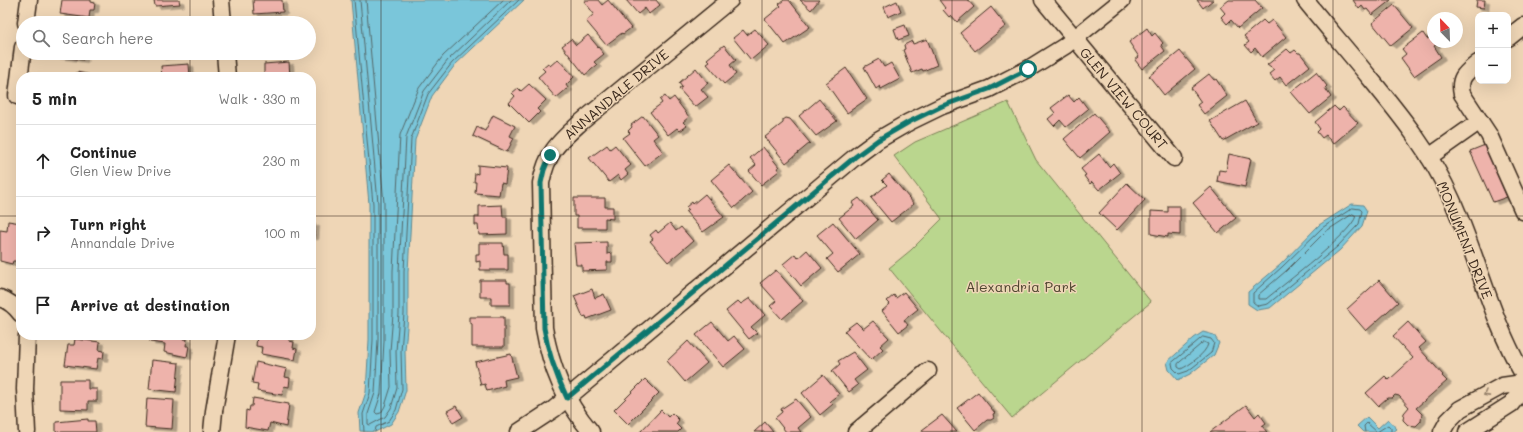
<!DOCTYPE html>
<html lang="en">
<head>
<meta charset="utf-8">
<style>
	body { margin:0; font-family:Mali,sans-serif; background:#f2f2f2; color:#222 }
	.controls { position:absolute; right:12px; top:12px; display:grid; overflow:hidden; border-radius:8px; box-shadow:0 4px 16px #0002 }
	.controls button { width:36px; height:36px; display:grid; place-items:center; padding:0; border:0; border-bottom:1px solid #e0e0e0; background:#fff; color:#222; font:20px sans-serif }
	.compass { position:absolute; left:1427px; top:12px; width:36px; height:36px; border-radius:50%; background:#fff; box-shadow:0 4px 16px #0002; rotate:337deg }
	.stop { position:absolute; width:12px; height:12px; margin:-9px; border:3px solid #0f766e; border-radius:50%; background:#fff }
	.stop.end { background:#0f766e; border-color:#fff; box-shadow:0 1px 4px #0008 }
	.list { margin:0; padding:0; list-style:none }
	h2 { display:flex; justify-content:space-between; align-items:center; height:52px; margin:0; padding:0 16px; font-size:17px }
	h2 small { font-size:13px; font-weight:400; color:#767676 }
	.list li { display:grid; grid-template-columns:26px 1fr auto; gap:12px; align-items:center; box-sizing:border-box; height:72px; padding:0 16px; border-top:1px solid #e0e0e0 }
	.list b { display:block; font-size:15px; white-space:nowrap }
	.list p { margin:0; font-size:13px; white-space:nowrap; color:#767676 }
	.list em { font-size:13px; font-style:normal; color:#767676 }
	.icon { flex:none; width:22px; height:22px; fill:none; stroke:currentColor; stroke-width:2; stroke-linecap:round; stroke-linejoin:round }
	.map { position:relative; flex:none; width:1523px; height:432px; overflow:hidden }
	.search { position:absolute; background:#fff; box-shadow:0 4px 16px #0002; left:16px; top:16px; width:300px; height:44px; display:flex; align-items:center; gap:10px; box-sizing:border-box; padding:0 14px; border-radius:22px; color:#767676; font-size:15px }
	.panel { position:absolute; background:#fff; box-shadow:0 4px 16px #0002; left:16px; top:72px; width:300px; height:268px; border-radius:16px }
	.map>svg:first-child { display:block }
</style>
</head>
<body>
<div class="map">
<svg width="1523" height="432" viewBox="0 0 1523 432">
	<defs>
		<filter id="shadow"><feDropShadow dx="4.5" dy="2.5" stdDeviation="0" flood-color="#0004"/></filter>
	</defs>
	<rect width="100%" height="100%" fill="#efd6b6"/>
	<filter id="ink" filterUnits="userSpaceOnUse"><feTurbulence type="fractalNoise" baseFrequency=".025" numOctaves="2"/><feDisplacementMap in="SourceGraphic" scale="8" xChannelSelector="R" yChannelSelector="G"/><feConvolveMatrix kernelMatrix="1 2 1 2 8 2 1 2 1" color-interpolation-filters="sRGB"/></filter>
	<g filter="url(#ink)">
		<!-- green -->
		<polygon fill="#bad68e" stroke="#7a8056" points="1008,102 1036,160 1151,302 1012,418 889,268 911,250 942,219 894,156 915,142"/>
		<!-- water -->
		<g fill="#7ac6da" stroke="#61888f">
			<polygon points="351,0 524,0 455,65 432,96 415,140 408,272 408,315 405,351 406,390 399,412 391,424 375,432 360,431 359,413 366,392 369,340 369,204"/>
			<polygon points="1352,204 1363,205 1367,211 1362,226 1340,250 1270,308 1257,310 1248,304 1248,292 1280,265 1319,225"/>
			<polygon points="1203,332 1214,335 1219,343 1214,355 1190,374 1178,380 1169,370 1167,362 1194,338"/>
			<polygon points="1367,417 1378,428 1388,419 1397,429 1393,432 1363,432 1357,426"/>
		</g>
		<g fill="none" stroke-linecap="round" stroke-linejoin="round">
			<!-- shore -->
			<g stroke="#546869" stroke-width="1">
				<polyline points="354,0 373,204 373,340 370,393 363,414 364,432"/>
				<polyline points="360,0 378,203 378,340 375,393 368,414 368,424 370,425 385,417 391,408 397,388 396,351 399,314 399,271 406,137 424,91 448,60 511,0"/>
				<polyline points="366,0 384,203 384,341 381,394 375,412 377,414 381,413 385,406 391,387 390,351 393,314 393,271 400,135 419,88 443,56 503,0"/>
				<polygon points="1353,208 1360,209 1362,211 1359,224 1337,247 1268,304 1258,306 1253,302 1253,293 1282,267 1322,228"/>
				<path d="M1353,214l3,2c-5,18 -72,68 -90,83h-8v-4l28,-24 39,-39z"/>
				<polygon points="1203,337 1211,339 1214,343 1211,353 1188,371 1179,374 1173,368 1172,363"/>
				<path d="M1204,342l4,2c-2,9 -18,21 -27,25l-3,-2v-3z"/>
				<polyline points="375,432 376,427 389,421 396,410 402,389 401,351 404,314 404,271 411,139 428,94 452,63 519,0"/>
				<polyline points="1365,432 1364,426 1367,423 1377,432 1388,425 1391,428 1391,432"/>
			</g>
		</g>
		<!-- building -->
		<g fill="#eeb3ab" stroke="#3b2a1e" filter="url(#shadow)">
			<polygon points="62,0 91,0 91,2 95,3 94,10 90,10 89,18 60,14"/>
			<polygon points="154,0 179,0 180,4 155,6"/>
			<polygon points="253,0 282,0 283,12 254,14"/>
			<polygon points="585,0 598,0 602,5 608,0 631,28 623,34 622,33 606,45 586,21 594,14 584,1"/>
			<polygon points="626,0 656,0 660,5 649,14 645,8 638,14"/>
			<polygon points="784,0 789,0 810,27 785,44 765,19 781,6 779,4"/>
			<polygon points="800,0 819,0 811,10"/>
			<polygon points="939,0 968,0 974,7 957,22 951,15 949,17 943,10 945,8"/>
			<polygon points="1197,0 1213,0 1203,8"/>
			<polygon points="1229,0 1255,0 1262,8 1238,28 1231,20 1227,24 1221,17 1225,13 1220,7"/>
			<polygon points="1353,0 1391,0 1372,15 1367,9 1365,10 1362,6 1359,9"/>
			<polygon points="1477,0 1485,0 1484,8 1476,7"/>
			<polygon points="897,1 901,11 888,17 884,7"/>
			<polygon points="1394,5 1413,28 1391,46 1372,23"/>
			<polygon points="991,7 1006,26 975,51 960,33"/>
			<polygon points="1263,20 1267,24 1272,20 1286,37 1262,57 1255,48 1251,52 1245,45 1249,42 1244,36"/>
			<polygon points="905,25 909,36 898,40 894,29"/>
			<polygon points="1147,28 1152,36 1155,33 1163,43 1161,45 1165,51 1142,69 1135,60 1139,57 1129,42"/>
			<polygon points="755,29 769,45 751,60 733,38 743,30 747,35"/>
			<polygon points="1423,33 1427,39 1431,37 1433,42 1435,42 1437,44 1434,46 1441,57 1414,76 1401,58 1406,54 1402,49"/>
			<polygon points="588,35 604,54 594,62 597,65 585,75 562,46 571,39 576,45"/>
			<polygon points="927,39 937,65 923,71 922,69 912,73 903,50 905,49 904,45 912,41 913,44"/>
			<polygon points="724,45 736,60 730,65 736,74 724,84 707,64 710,62 707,59"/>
			<polygon points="1287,49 1291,53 1295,50 1298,53 1300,53 1310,66 1286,85 1280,77 1275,81 1269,74 1274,70 1267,65"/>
			<polygon points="1180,51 1195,69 1164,95 1149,76"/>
			<polygon points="54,53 84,53 83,60 54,56"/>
			<polygon points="159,53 185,53 185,55 160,57"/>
			<polygon points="558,59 574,77 566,85 568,88 556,98 538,77 545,71 542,68 548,63 550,66"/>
			<polygon points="879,59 884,67 891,63 900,79 881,89 880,86 876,89 864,67"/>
			<polygon points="289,62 290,77 260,77 259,75 264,75 264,64"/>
			<polygon points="189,64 190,77 162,77 161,66"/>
			<polygon points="696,68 708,83 701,89 708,97 695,107 679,89 682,87 679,83"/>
			<polygon points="846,68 867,99 847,113 826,83"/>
			<polygon points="77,72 101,77 76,77"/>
			<polygon points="1316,72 1327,86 1325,88 1331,97 1310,114 1291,92"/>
			<polygon points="1209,74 1214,80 1216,79 1227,96 1204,114 1197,105 1201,102 1191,88"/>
			<polygon points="529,84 546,100 537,109 540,112 529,123 509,103 515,96 512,93 518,88 521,91"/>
			<polygon points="1068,95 1074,102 1079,97 1088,109 1066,127 1060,120 1054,126 1048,119 1055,113 1051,108"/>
			<polygon points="665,96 669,101 674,97 689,117 683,122 687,126 680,131 677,128 668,135 650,112 662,103 660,100"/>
			<polygon points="819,99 837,121 816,136 799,116"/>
			<polygon points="1245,101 1257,122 1223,141 1210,121"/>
			<polygon points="1334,106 1339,111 1343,107 1358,123 1333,144 1326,135 1322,138 1317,132 1320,129 1315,122"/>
			<polygon points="1094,113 1110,132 1080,158 1064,139"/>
			<polygon points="493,115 515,126 510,136 514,138 507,152 473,136 477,127 485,131"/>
			<polygon points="643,116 658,135 653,139 663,152 645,166 623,138 630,133 628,131 632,127 631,125"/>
			<polygon points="786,118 790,119 810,143 786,163 765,137 783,123 783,120"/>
			<polygon points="607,145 610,149 615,145 631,165 625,170 628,174 621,180 618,175 609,182 589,158"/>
			<polygon points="1485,145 1507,197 1493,202 1470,151"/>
			<polygon points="763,147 779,167 777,168 779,171 761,185 749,171 756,165 750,158"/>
			<polygon points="1099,154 1109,167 1113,163 1120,173 1099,190 1092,182 1090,184 1084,176 1086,175 1081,169"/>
			<polygon points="1229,154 1251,159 1245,187 1217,181 1219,170 1226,171"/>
			<polygon points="478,165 507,168 505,184 501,183 499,195 475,193 476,182 474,182 475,173 478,174"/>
			<polygon points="729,165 752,192 734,208 711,180"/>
			<polygon points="889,174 914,204 891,222 871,198 887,185 882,180"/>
			<polygon points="1127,183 1145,200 1117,230 1099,213"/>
			<polygon points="1211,187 1236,218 1218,233 1193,203"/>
			<polygon points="705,194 724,217 703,232 686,212 689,210 686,207 692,202 693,204"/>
			<polygon points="574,198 605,198 605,207 613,207 613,219 605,218 605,228 577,228 577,216 574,216"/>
			<polygon points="859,198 878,220 856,239 839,218 854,206 852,203"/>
			<polygon points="502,205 503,217 507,217 507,234 479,235 478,225 475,225 475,217 479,217 479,206"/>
			<polygon points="1168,206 1180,206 1180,235 1168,234 1168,237 1151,234 1151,211 1168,212"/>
			<polygon points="8,221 21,223 21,260 18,259 17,261 13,261 12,264 0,261 0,230 7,231"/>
			<polygon points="833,222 860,254 838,272 827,259 833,254 817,235"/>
			<polygon points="670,223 676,231 681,227 693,241 668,262 650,241 653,239 650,235 656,230 658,233"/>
			<polygon points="311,224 315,224 314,237 311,237"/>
			<polygon points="607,242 607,254 612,253 612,262 607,262 607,270 582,271 582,265 576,265 574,243"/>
			<polygon points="479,243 503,243 504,254 508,254 508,270 480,270 480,261 476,262 476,254 479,254"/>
			<polygon points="807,250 822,268 801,286 783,264 795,254 798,258"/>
			<polygon points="776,270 803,301 782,319 770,306 776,301 760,283"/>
			<polygon points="480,280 507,280 507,283 510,283 510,305 491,305 491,297 480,297"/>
			<polygon points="1379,280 1398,302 1366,331 1347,309"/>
			<polygon points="592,289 595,298 604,294 611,310 587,319 586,316 583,317 574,296"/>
			<polygon points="904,292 918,309 904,320 908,325 899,332 882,311 890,304 887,301 894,295 896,298"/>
			<polygon points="750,298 765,315 751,327 757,333 749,339 726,311 738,301 741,304"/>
			<polygon points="469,317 504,317 504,347 472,347 472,324 469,322"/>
			<polygon points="873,321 889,338 880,346 883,349 871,360 844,331 856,322 863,329"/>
			<polygon points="712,322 728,341 734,336 745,349 723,367 696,335"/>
			<polygon points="1408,322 1426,342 1419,348 1443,375 1442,376 1447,381 1416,408 1422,414 1421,421 1416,426 1408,425 1403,420 1404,413 1409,407 1399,396 1395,395 1392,398 1387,398 1378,406 1366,393 1385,376 1389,380 1413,358 1393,336"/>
			<polygon points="151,335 184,335 183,339 187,339 186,346 189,346 187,357 164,352 165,344 150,342"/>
			<polygon points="257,335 290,335 289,341 294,342 293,348 297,349 295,360 261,354 262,347 256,346"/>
			<polygon points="75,339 100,342 99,350 104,351 103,359 98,358 96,369 65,365 68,345 74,345"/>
			<polygon points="688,341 707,363 685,382 667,361"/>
			<polygon points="853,352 867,370 854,380 858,385 849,392 832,371 840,364 838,361"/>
			<polygon points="511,354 517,377 504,380 505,386 487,391 485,384 481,385 475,362"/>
			<polygon points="152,360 179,363 176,392 149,389"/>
			<polygon points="256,362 287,369 285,377 290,378 289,387 284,386 282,395 257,391 258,384 252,383"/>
			<polygon points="823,375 839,394 830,401 833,404 820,415 802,393"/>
			<polygon points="645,379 659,393 628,424 614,410"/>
			<polygon points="60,380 88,380 88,389 97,389 97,401 88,401 88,410 60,409"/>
			<polygon points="978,392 995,413 993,414 994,418 991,420 987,420 975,430 957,408"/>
			<polygon points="147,398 174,400 172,429 145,427"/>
			<polygon points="253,398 289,404 286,427 270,423 268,431 245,427 246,410 249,411 250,406 252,406"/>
			<polygon points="796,399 811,417 798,428 801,432 786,432 775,418 782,412 781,409"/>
			<polygon points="1246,405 1255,417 1259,413 1266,423 1262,426 1267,432 1210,432"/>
			<polygon points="456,406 463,417 453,423 447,411"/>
			<polygon points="661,410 668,417 672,413 679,420 676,424 681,429 678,432 640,432"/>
			<polygon points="942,415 957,432 923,432 922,430"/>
			<polygon points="88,419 88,421 95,421 96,432 56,432 56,422"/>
			<polygon points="765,422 773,432 754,432"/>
		</g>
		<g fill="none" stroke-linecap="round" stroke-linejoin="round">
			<defs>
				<g id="minor">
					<polyline points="221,0 223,23"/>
					<polyline points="1043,0 1174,158"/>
					<path d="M1305,0c21,26 43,51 64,77 32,39 63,77 83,123 26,58 39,119 71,174"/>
					<polyline points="26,23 29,0"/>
					<polyline points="1508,38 1523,26"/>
					<polyline points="225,53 227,77"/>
					<path d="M1478,63c-12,10 -20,14 -16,31l27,41 34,76"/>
					<polyline points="17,96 23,47"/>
					<polyline points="1429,157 1480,121"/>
					<path d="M0,298c9,3 15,8 21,16"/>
					<polyline points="27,432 25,389 27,335"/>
					<polyline points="212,432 214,411 227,335"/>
					<polyline points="519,432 554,409 855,157 878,140 909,122 942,106 989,89 1028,69 1065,46 1122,0"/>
					<path d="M591,432c-27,-32 -40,-64 -47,-104l-3,-145c6,-31 17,-40 39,-60l150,-123"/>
					<polyline points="856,432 928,371"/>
					<polyline points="1442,432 1448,421 1460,409 1502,386 1523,383"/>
					<polyline points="1467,432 1511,404 1523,389"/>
				</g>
			</defs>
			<!-- minor casing -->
			<use href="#minor" stroke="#3b2a1e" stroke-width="19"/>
			<!-- minor -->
			<use href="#minor" stroke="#efd6b6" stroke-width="16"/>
		</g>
		<!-- one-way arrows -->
		<defs><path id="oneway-chevron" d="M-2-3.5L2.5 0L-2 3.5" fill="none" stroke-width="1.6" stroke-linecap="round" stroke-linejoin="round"/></defs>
		<use stroke="#95806a" href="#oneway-chevron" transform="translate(1486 394) rotate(151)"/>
	</g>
	<g fill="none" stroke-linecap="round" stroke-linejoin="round" filter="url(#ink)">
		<!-- route -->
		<path stroke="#0f766e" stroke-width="5" d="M550,155l-6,15 -3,13 3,145c4,25 12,47 23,70l288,-241 23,-17 31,-18 33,-16 47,-17 39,-20"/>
	</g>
	<!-- grid -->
	<path fill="none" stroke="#3b2a1e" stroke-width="1" stroke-opacity="0.55" d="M190,0v23M381,0v432M571,0v432M762,0v432M952,0v432M1142,0v432M1333,0v432M190,53v24M0,216h21M311,216h1212M190,335v97"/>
	<g text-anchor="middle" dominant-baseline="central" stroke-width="3" stroke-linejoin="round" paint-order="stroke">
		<!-- street labels -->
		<g font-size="14" fill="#3b2a1e" stroke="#efd6b6">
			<text transform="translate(616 94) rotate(-40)">ANNANDALE DRIVE</text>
			<text transform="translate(1124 98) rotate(50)">GLEN VIEW COURT</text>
			<text transform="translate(1465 240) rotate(68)">MONUMENT DRIVE</text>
		</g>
		<!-- park labels -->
		<g font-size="14" fill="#4e442f" stroke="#efd6b6">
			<text x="1021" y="286">Alexandria Park</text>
		</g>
	</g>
</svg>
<div class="controls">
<button>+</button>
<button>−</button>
</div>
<svg class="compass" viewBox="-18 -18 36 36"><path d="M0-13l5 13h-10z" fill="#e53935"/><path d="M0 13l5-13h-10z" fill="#767676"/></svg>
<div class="stop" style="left:1028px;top:69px"></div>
<div class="stop end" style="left:550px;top:155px"></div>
<div class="search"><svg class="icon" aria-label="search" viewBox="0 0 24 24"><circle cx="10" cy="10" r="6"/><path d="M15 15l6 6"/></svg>Search here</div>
<section class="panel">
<h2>5 min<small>Walk · 330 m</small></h2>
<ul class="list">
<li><svg class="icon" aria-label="ahead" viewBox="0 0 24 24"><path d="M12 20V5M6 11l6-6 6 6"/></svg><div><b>Continue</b><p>Glen View Drive</p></div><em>230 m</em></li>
<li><svg class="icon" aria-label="right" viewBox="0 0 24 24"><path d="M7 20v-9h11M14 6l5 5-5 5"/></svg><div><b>Turn right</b><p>Annandale Drive</p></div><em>100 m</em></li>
<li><svg class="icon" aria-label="arrive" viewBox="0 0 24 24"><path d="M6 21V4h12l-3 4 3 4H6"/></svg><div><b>Arrive at destination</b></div></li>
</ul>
</section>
</div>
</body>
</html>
